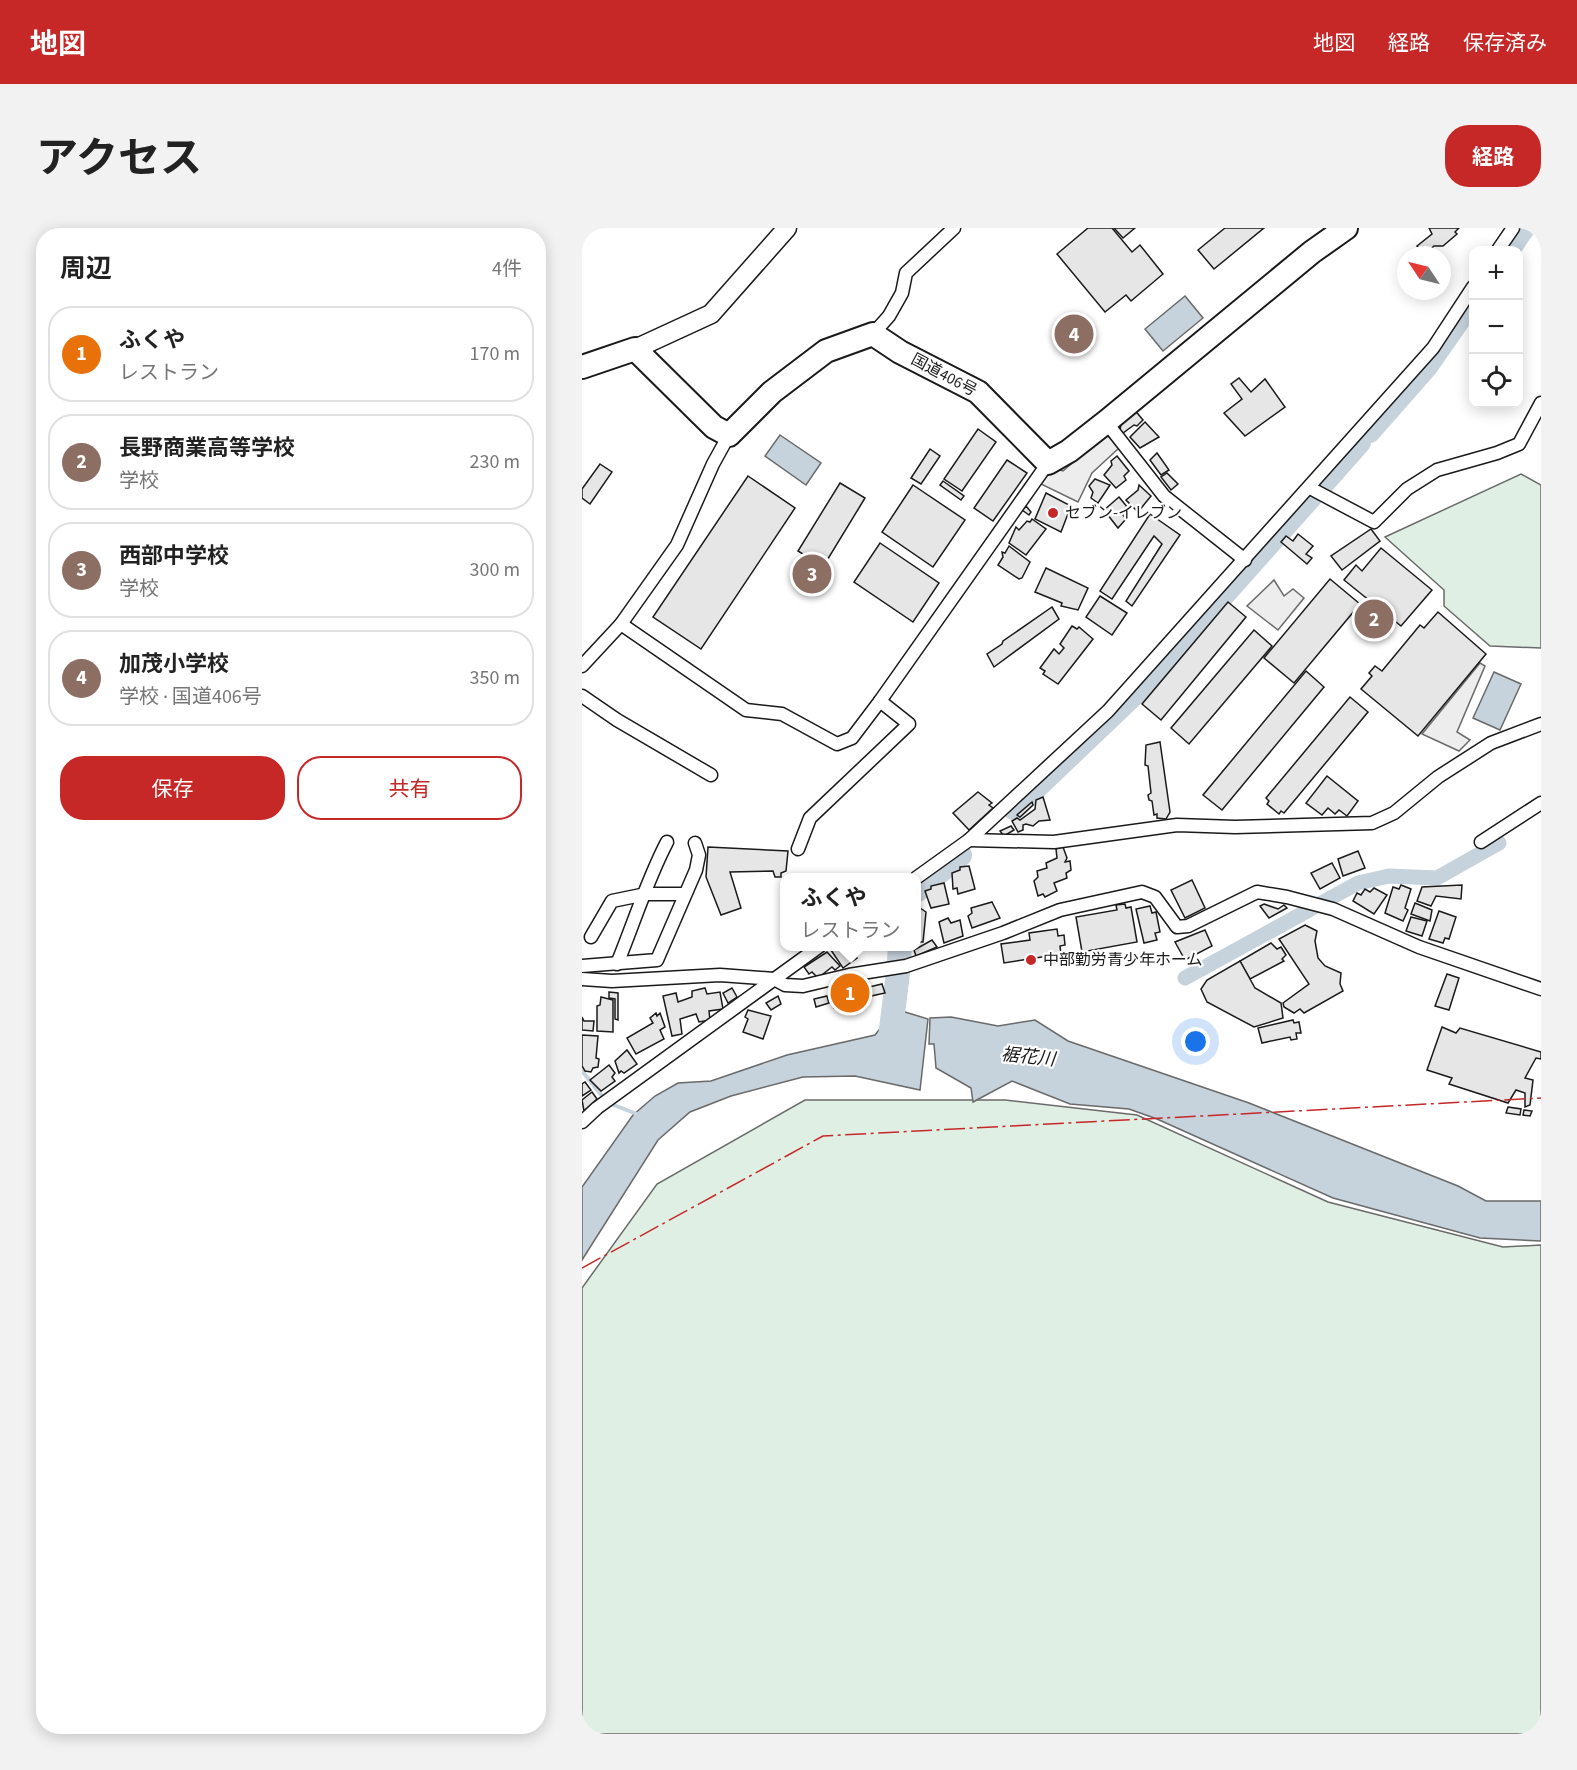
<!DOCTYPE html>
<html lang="ja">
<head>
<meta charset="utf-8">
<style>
	body { margin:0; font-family:"Source Sans 3","Noto Sans JP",sans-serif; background:#f2f2f2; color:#222 }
	.controls { position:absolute; right:18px; top:18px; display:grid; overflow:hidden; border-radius:12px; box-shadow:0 3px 15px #0003 }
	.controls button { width:54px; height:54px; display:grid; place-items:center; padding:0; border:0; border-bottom:2px solid #e0e0e0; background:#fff; color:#222; font:30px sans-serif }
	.compass { position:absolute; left:815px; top:18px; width:54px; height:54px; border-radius:50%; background:#fff; box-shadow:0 3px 15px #0003; rotate:305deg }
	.you { position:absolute; left:614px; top:814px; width:21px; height:21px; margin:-15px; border:4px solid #fff; border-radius:50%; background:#1a73e8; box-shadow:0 0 0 9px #1a73e833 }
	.badge { display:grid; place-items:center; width:39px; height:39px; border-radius:50%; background:#c62828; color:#fff; font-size:20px; font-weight:700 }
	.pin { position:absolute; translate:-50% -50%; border:3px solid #fff; box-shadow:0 2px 6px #0006 }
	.popup { position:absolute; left:198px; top:645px; width:141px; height:78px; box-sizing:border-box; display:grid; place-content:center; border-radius:12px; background:#fff; filter:drop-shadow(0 2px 4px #0005); font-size:20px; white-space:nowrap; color:#767676 }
	.popup b { font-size:22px; color:#222 }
	.popup::after { content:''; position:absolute; left:50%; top:100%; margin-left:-12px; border:12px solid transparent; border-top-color:#fff }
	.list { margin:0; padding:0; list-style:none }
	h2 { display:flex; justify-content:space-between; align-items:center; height:78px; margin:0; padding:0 24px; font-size:26px }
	h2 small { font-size:20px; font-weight:400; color:#767676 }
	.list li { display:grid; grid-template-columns:39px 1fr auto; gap:18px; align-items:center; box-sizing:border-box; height:96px; margin:0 12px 12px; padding:0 12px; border:2px solid #e0e0e0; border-radius:24px }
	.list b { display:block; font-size:22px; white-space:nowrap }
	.list p { margin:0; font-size:20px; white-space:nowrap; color:#767676 }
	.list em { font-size:20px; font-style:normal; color:#767676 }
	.actions { display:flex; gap:12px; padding:18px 24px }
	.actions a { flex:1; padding:14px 0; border:2px solid #c62828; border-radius:24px; text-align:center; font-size:21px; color:#c62828 }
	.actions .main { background:#c62828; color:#fff }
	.icon { flex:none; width:33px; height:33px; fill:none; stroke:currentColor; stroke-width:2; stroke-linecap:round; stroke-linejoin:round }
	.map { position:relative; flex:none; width:959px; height:1506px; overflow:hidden; border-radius:24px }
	header { display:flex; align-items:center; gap:36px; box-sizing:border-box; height:84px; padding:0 30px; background:#c62828; color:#fff }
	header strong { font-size:28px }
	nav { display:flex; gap:33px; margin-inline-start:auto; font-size:21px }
	.intro { display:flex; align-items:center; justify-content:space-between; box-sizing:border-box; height:144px; padding:0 36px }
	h1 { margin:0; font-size:42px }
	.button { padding:15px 27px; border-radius:24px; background:#c62828; color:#fff; font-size:21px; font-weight:700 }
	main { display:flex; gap:36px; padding:0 36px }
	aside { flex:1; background:#fff; border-radius:24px; box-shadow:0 3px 15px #0003 }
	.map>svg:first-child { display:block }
</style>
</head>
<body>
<header>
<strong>地図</strong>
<nav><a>地図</a><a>経路</a><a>保存済み</a></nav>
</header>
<div class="intro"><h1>アクセス</h1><a class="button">経路</a></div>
<main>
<aside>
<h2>周辺<small>4件</small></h2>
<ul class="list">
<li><span class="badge" style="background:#e8710a">1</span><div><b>ふくや</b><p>レストラン</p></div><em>170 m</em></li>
<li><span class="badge" style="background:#8d6e63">2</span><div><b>長野商業高等学校</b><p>学校</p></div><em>230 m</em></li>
<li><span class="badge" style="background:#8d6e63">3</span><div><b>西部中学校</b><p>学校</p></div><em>300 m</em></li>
<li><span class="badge" style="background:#8d6e63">4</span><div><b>加茂小学校</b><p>学校 · 国道406号</p></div><em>350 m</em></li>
</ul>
<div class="actions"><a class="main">保存</a><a>共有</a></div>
</aside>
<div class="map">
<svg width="959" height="1506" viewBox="0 0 959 1506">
	<rect width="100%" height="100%" fill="#fff"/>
	<!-- green -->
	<g fill="#e0efe3" stroke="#6a6a6a" stroke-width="1.5">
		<polygon points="939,246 959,257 959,420 908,418 862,378 862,362 803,309"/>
		<polygon points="223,872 423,872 555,887 746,974 921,1019 959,1017 959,1506 0,1506 0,1060 75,956"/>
	</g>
	<!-- parking -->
	<g fill="#ededed" stroke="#6a6a6a" stroke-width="1.5">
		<polygon points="524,206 537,220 510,245 496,274 459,256 471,240 481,243"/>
		<polygon points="692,352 702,368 711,361 722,370 696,402 665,378"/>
		<polygon points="898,435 903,438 875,504 888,512 877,523 840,506"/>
	</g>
	<!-- water -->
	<g fill="#c6d2dc" stroke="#6a6a6a" stroke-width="1.5">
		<polygon points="603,68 621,90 581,123 563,101"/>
		<polygon points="198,207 239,235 224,257 183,228"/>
		<polygon points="912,444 939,456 918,502 891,490"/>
		<polygon points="323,784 346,791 338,862 273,848 221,849 149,868 108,884 76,912 0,1032 0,959 51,887 73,868 96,855 129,853 205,827 293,807 308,788"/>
		<polygon points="369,789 416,798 453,792 486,813 667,875 876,958 904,973 959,973 959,1013 898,1010 751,970 575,891 547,881 488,876 430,853 391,874 389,860 354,840 352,816 347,816 348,790"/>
	</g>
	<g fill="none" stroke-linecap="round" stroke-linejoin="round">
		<!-- stream -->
		<g stroke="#c6d2dc" stroke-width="4">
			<polyline points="0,843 21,869"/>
			<polyline points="29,876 55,886"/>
		</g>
		<!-- canal -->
		<polyline stroke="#c6d2dc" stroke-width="15" points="603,750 776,655 807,648 855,650 917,615"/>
		<!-- river -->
		<g stroke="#c6d2dc" stroke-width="24">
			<polyline points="926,22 941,0"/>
			<polyline points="787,203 845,137 891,71"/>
			<polyline points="739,257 777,214"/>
			<polyline points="432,580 559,459 729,268"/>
			<polyline points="334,663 378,627"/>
			<polyline points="317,732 318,718"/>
			<polyline points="307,817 316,745"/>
		</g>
	</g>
	<!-- building -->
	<g fill="#e6e6e6" stroke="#1a1a1a" stroke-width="1.5">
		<polygon points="506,0 530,0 550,24 558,17 581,46 549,73 544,67 523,84 475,26"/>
		<polygon points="532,0 553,0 541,10"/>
		<polygon points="643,0 682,0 632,41 616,22"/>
		<polygon points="877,0 873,4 875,6 861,18 852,18 843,26 835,18 850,6 847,0"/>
		<polygon points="657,150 669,164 683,151 703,179 663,208 642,185 660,171 649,156"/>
		<polygon points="551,180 561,192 555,198 552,197 541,205 538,202 540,190"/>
		<polygon points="563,194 577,209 558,220 548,209"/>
		<polygon points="396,201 414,214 380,263 362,251"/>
		<polygon points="348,221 358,228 339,256 329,250"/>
		<polygon points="575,225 587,242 579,247 568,232"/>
		<polygon points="535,228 547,243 542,248 544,252 534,260 522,247 530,237 529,233"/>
		<polygon points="425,232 445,245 411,293 392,280"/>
		<polygon points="18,236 30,244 8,276 0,270 0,261"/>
		<polygon points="585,245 596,256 589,262 579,249"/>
		<polygon points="166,248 213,280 119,421 71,389"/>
		<polygon points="513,251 528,257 516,275 509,270 511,264 507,258"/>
		<polygon points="361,253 382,268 379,272 358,257"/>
		<polygon points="258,255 283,270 241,339 216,323"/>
		<polygon points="331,257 383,292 351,339 300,304"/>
		<polygon points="557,257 569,268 556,284 544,272 556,262"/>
		<polygon points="464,265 489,278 479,304 453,291"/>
		<polygon points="537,269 546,280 541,287 544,291 536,300 522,282"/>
		<polygon points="444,278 449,284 447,287 440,282"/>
		<polygon points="568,286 598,307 550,378 544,373 580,316 572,308 530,371 518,363"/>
		<polygon points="450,291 464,301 444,327 427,315 434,299 437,302 445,293 448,294"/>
		<polygon points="789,301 798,313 760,342 749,328"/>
		<polygon points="716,306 731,318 724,326 730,330 725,336 699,314 704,308 711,313"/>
		<polygon points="298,315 357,355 331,394 272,354"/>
		<polygon points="427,318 448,334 440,350 437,351 416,337 421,329 420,324 423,325"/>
		<polygon points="799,320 850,362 819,398 762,352 774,337 780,343"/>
		<polygon points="464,340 506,360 496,382 479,378 480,375 453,364"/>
		<polygon points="748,351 778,376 712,455 682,430"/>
		<polygon points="518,368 545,385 530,407 504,389"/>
		<polygon points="646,374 664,389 579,492 560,476"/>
		<polygon points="470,379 477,391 412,439 405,426 420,416 421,413"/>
		<polygon points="856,384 904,426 836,508 779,461 790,448 787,445 793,438 800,443 838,397 842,400"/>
		<polygon points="490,398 495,401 497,399 511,411 476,456 461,446 463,443 458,440 472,421 477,426 482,420 478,416"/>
		<polygon points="672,402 690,418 607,516 589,500"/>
		<polygon points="724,443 742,459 640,582 621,567"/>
		<polygon points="768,469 786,484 702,585 699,583 697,586 685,576 687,573 684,570"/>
		<polygon points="578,514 588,584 584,591 575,590 575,586 572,587 570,573 567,572 566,567 569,565 566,538 563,537 564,517"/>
		<polygon points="745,548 776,573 765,588 757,582 753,586 746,580 740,587 724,575"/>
		<polygon points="396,564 410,575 407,577 411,580 387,602 371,585"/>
		<polygon points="461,569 468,592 457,593 451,598 444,596 441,597 441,602 436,604 430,593 435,590 438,592 453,581 454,572"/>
		<polygon points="450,574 451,577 438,589 435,587"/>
		<polygon points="429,598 432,602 422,608 418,603"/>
		<polygon points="126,619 206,623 204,643 199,645 199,649 193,649 191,643 148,644 159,680 139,687 124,649"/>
		<polygon points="481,619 485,630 483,634 488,633 489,642 484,645 485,650 472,655 475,663 463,669 461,666 456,668 452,653 456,649 455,643 465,640 464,635 475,630 474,621"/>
		<polygon points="776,623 783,640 761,648 756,631"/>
		<polygon points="750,635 758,650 738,661 729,645"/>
		<polygon points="387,638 393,661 376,666 375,660 371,661 370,645 378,642 378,639"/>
		<polygon points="610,652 623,680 603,690 589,662"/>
		<polygon points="362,655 367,676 349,680 343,663 349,661 349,658"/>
		<polygon points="819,657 829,661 823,680 826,682 821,693 803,685 811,659 817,661"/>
		<polygon points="880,657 879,671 854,668 849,678 835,673 840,659"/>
		<polygon points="792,660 805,667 792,686 771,673 775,665 779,667 783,661 788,664"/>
		<polygon points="410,674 418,690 390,700 386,688 390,685 389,680"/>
		<polygon points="833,675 850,682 848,693 829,686"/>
		<polygon points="543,676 544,680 549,679 555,714 500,724 494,689 535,682 534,677"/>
		<polygon points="682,676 696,681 702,677 705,680 687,690 678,678"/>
		<polygon points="568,678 570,685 574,684 578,704 573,705 575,712 562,715 554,681"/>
		<polygon points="338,680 344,684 341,714 334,714 334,682"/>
		<polygon points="857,683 874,689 867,711 863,710 861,715 847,711"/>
		<polygon points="829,689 845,693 840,708 824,703"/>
		<polygon points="366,690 369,695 378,692 381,708 362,715 357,694"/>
		<polygon points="723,697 735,703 733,713 736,730 743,738 759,745 758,756 761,763 722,785 718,781 712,785 702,779 701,775 727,756 697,711"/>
		<polygon points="475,701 476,708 482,707 483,717 478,718 479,726 422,735 419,716 448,712 447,705"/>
		<polygon points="623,702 630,718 603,732 593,714"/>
		<polygon points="350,712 355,719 334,728 332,722"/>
		<polygon points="689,715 695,721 699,719 704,727 700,731 702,733 668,751 658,733"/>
		<polygon points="253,718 267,718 275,730 261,740 249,722"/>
		<polygon points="245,724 258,738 253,742 250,739 236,750 230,744 227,746 222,739"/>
		<polygon points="658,733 673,760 699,775 701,790 672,799 625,774 619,761 625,752"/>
		<polygon points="865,746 877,750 867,782 853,778"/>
		<polygon points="280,752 283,775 252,780 249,759"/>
		<polygon points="300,756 303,765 289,768 287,759"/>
		<polygon points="123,760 125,766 138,764 141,781 127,783 128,792 117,794 114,786 98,791 100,806 90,808 81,768 94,765 96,774 110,769 110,763"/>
		<polygon points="150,760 155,769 146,775 141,765"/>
		<polygon points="27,764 36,765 36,792 33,791 33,771 27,770"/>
		<polygon points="196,768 199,776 189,782 184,775"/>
		<polygon points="245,768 247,775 234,779 232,771"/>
		<polygon points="19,769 31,772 31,804 15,803 15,778 18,777"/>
		<polygon points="166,782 189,788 181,811 161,804 166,791 163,789"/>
		<polygon points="74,785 75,788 78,785 83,799 78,802 82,811 54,826 45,810 71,795 68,790"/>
		<polygon points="0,789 2,793 12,793 11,803 0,802"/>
		<polygon points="711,792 712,795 717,794 719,805 714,805 715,811 709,812 708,809 680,815 676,800"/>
		<polygon points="860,799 874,805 878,800 959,824 959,831 954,830 943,850 951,852 948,877 943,879 943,865 934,862 926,875 867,856 870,850 845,842"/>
		<polygon points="0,807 16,808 14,830 17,831 16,839 11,840 9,844 3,843 0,838"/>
		<polygon points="45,822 55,836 42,845 39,843 37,845 33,833"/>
		<polygon points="27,837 33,845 30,849 33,853 19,863 8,852"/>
		<polygon points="3,854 9,862 0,868 0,856"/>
		<polygon points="10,864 15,871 2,883 0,872"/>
		<polygon points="926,879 939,881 938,887 924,885"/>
		<polygon points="942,882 950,883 948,888 941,887"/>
	</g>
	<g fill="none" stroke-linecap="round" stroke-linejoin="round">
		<defs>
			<g id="street">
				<polyline points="916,22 931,0"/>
				<polyline points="291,106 307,88 320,65 324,45 372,0"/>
				<polyline points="524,194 582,268 663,332"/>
				<polyline points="728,260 792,294 825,261 855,242 915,225 937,216 959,175"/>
				<polyline points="39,396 164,482 200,486 255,516 270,510 298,473 466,235"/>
				<polyline points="0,438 39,396 95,317 131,236 147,207"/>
				<polyline points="0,468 35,492 129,547"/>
				<polyline points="387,612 472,614 595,597 653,599 790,595 812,585 856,549 909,515 959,496"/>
				<polyline points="899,614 959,575"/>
				<polyline points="216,621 228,590 327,496 298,473"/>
				<polyline points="334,650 387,612 526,483 851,120 891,59"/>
				<polyline points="9,709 30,673 64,666 102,666"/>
				<path d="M35,736c17,-41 30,-84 50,-122"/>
				<polyline points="0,738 75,732 114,642 117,627 113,615"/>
				<polyline points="0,751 30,753 138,747 192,751 203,757 221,758 267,747 324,738 421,705 478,682 560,664 573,669 595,699 606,698 675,664 705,669 751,681 837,719 959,761"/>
				<polyline points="0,894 15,880 238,718"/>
			</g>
			<polyline id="secondary" points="53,121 129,86 205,0"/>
			<polyline id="highway" points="0,139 53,121 132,199 147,207 190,164 244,123 291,106 318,124 396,164 466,235 487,223 524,194 730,24 764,0"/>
		</defs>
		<!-- street casing -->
		<use href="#street" stroke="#1a1a1a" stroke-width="15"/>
		<!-- secondary casing -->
		<use href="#secondary" stroke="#1a1a1a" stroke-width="21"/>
		<!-- highway casing -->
		<use href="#highway" stroke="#1a1a1a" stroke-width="26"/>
		<!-- street -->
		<use href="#street" stroke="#fff" stroke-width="12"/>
		<!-- secondary -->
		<use href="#secondary" stroke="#fff" stroke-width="18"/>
		<!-- highway -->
		<use href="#highway" stroke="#fff" stroke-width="22"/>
		<!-- power -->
		<polyline stroke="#c62828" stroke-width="1.5" stroke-dasharray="21 4.5 3 4.5" stroke-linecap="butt" points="0,1040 241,908 959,870"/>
	</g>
	<!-- markers -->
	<g fill="#c62828" stroke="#fff" stroke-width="2">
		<circle cx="471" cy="285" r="6"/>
		<circle cx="449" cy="732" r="6"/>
	</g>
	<g text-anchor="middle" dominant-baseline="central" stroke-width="4.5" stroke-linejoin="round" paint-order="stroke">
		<!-- street labels -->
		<g font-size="16" fill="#1a1a1a" stroke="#fff">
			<text transform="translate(362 147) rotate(28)">国道406号</text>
		</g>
		<!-- poi labels -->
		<g font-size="16" fill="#1a1a1a" stroke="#fff" text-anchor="start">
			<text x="483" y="285">セブン-イレブン</text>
			<text x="461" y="732">中部勤労青少年ホーム</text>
		</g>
		<!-- water labels -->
		<g font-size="18" font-style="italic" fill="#1a1a1a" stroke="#fff">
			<text transform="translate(446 829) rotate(6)">裾花川</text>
		</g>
	</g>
</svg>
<div class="controls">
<button>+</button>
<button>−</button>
<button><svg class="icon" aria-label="locate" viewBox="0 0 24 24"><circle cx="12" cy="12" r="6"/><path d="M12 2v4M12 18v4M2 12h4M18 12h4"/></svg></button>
</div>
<svg class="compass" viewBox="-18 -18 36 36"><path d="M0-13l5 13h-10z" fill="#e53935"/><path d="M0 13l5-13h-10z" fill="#767676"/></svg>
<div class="you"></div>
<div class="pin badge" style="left:268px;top:765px;background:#e8710a">1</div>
<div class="popup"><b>ふくや</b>レストラン</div>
<div class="pin badge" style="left:792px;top:391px;background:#8d6e63">2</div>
<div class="pin badge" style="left:230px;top:346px;background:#8d6e63">3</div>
<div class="pin badge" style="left:492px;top:106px;background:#8d6e63">4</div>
</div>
</main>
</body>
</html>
